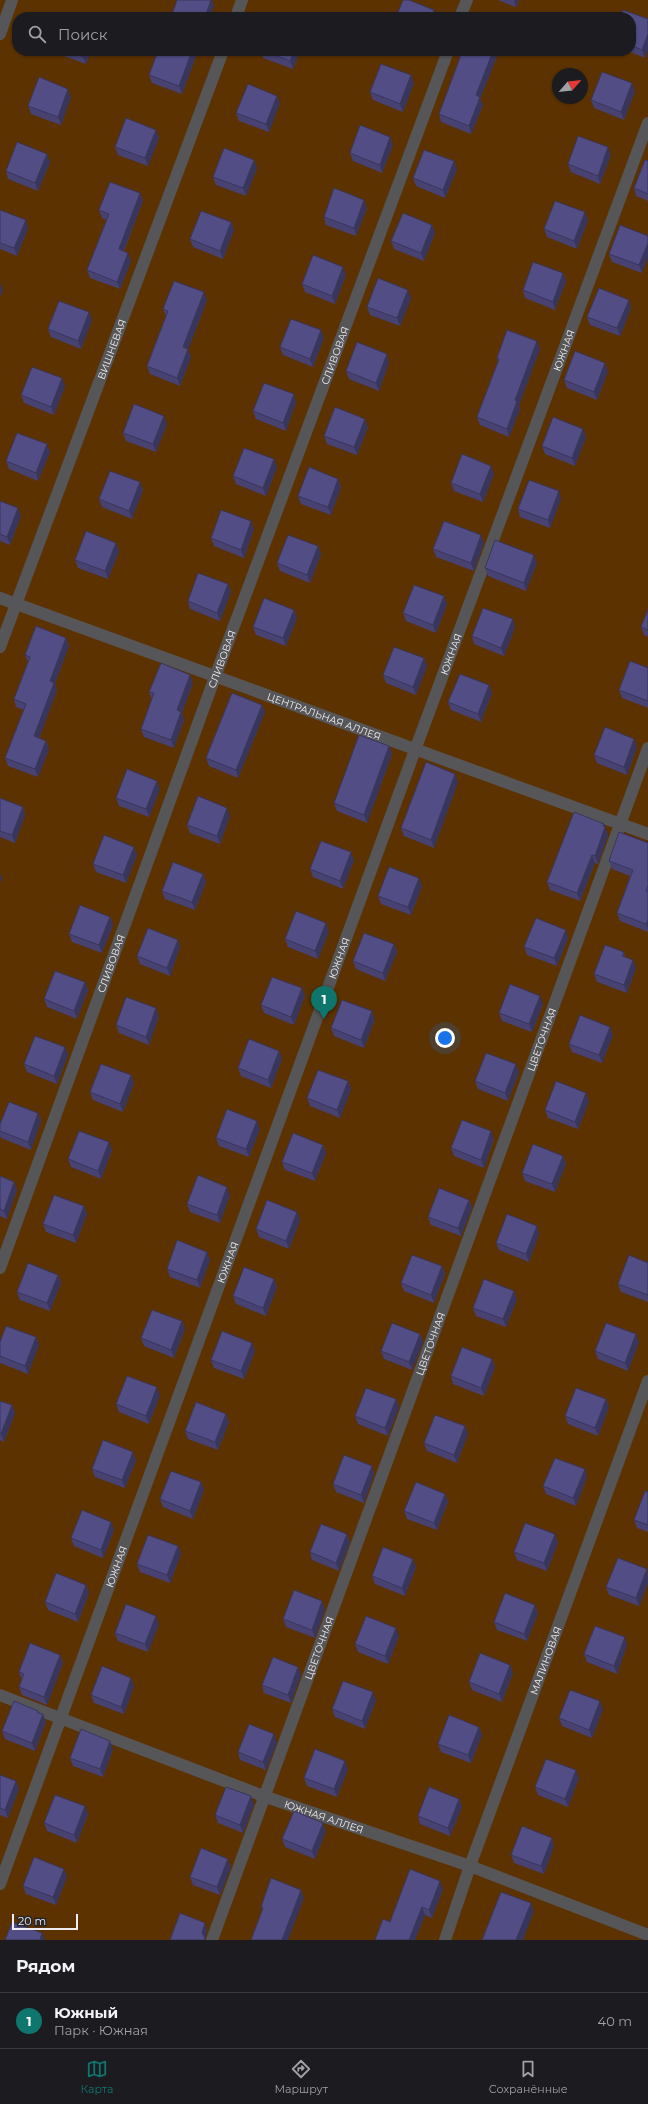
<!DOCTYPE html>
<html lang="ru">
<head>
<meta charset="utf-8">
<style>
	body { margin:0; font-family:Montserrat,sans-serif; background:#28282d; color:#f1f3f6 }
	.compass { position:absolute; left:552px; top:68px; width:36px; height:36px; border-radius:50%; background:#1b1b20; box-shadow:0 1px 3px #0004; rotate:62deg }
	.scale { position:absolute; left:12px; bottom:10px; width:66px; box-sizing:border-box; padding-left:4px; border:2px solid #ededf1; border-top:0; font-size:11px; line-height:14px; white-space:nowrap; color:#ededf1; -webkit-text-stroke:3px #24242a; paint-order:stroke }
	.you { position:absolute; left:445px; top:1038px; width:14px; height:14px; margin:-10px; border:3px solid #fff; border-radius:50%; background:#1a73e8; box-shadow:0 0 0 6px #1a73e833 }
	.badge { display:grid; place-items:center; width:26px; height:26px; border-radius:50%; background:#0f766e; color:#fff; font-size:13px; font-weight:700 }
	.pin { position:absolute; translate:-50% -33px; filter:drop-shadow(0 1px 2px #0008) }
	.pin::after { content:''; position:absolute; top:21px; width:14px; height:12px; background:inherit; clip-path:polygon(0 0,100% 0,50% 100%) }
	.list { margin:0; padding:0; list-style:none }
	h2 { display:flex; justify-content:space-between; align-items:center; height:52px; margin:0; padding:0 16px; font-size:17px }
	h2 small { font-size:13px; font-weight:400; color:#a0a1a5 }
	.list li { display:grid; grid-template-columns:26px 1fr auto; gap:12px; align-items:center; box-sizing:border-box; height:56px; padding:0 16px; border-top:1px solid #39393e }
	.list b { display:block; font-size:15px; white-space:nowrap }
	.list p { margin:0; font-size:13px; white-space:nowrap; color:#a0a1a5 }
	.list em { font-size:13px; font-style:normal; color:#a0a1a5 }
	.icon { flex:none; width:22px; height:22px; fill:none; stroke:currentColor; stroke-width:2; stroke-linecap:round; stroke-linejoin:round }
	.map { position:relative; flex:none; width:648px; height:1940px; overflow:hidden }
	.search { position:absolute; background:#1b1b20; box-shadow:0 1px 3px #0004; left:12px; right:12px; top:12px; height:44px; display:flex; align-items:center; gap:10px; box-sizing:border-box; padding:0 14px; border-radius:16px; color:#a0a1a5; font-size:15px }
	.sheet { height:108px; background:#1b1b20 }
	nav { display:flex; justify-content:space-around; align-items:center; box-sizing:border-box; height:56px; border-top:1px solid #39393e; background:#1b1b20; font-size:11px; color:#a0a1a5 }
	nav a { display:grid; justify-items:center; gap:2px }
	nav .on { color:#0f766e }
	.map>svg:first-child { display:block }
</style>
</head>
<body>
<div class="map">
<svg width="648" height="1940" viewBox="0 0 648 1940">
	<rect width="100%" height="100%" fill="#24242a"/>
	<!-- green -->
	<path fill="#5c3200" fill-rule="evenodd" d="M0,0h648v1940h-648zM17,17h614v34h-614zM558,74h24v24h-24z"/>
	<g fill="none" stroke-linecap="round" stroke-linejoin="round">
		<!-- street -->
		<g stroke="#565659" stroke-width="12">
			<polyline points="236,17 242,0"/>
			<polyline points="460,17 467,0"/>
			<polyline points="0,34 12,0"/>
			<path id="s1" d="M0,598l648,236"/>
			<path id="s2" d="M0,647l223,-596"/>
			<path id="s3" d="M0,1268l215,-591 233,-626"/>
			<path id="s4" d="M0,1695l266,102 204,69 178,69"/>
			<path id="s5" d="M0,1884l415,-1134 233,-627"/>
			<path id="s6" d="M212,1940l436,-1192"/>
			<path id="s7" d="M445,1940l25,-74 178,-485"/>
		</g>
	</g>
	<!-- wall -->
	<g fill="#474272">
		<polygon points="498,0 519,0 516,7"/>
		<polygon points="631,17 648,19 645,58 628,51 631,51"/>
		<polygon points="55,51 91,51 86,64 56,53"/>
		<polygon points="158,51 198,51 182,94 152,83 149,75"/>
		<polygon points="261,51 300,51 293,69 263,58"/>
		<polygon points="458,51 499,51 480,99 483,105 471,134 441,122 439,114 460,59 458,53"/>
		<polygon points="414,83 403,112 373,100 370,92"/>
		<polygon points="635,91 624,120 594,108 591,100"/>
		<polygon points="71,97 61,125 31,114 28,106"/>
		<polygon points="280,103 269,132 239,121 236,113"/>
		<polygon points="156,130 159,138 148,166 118,155 115,147"/>
		<polygon points="393,145 382,173 353,161 350,153"/>
		<polygon points="47,154 50,162 38,191 8,179 6,171"/>
		<polygon points="611,155 600,184 571,172 568,164"/>
		<polygon points="254,160 257,168 246,196 216,185 213,177"/>
		<polygon points="648,161 648,201 636,196 634,188"/>
		<polygon points="457,169 445,198 416,186 413,178"/>
		<polygon points="140,193 143,201 124,251 128,253 131,261 120,289 90,278 87,270 107,220 102,218 99,210"/>
		<polygon points="367,208 356,236 326,225 324,217"/>
		<polygon points="0,210 28,228 17,256 0,249"/>
		<polygon points="588,220 577,249 547,237 544,229"/>
		<polygon points="231,222 234,230 223,259 193,247 190,239"/>
		<polygon points="432,225 435,233 424,261 394,249 391,241"/>
		<polygon points="648,236 642,273 612,262 609,254"/>
		<polygon points="563,273 566,281 555,310 525,298 523,290"/>
		<polygon points="346,275 335,304 305,292 302,284"/>
		<polygon points="411,298 400,326 370,315 367,307"/>
		<polygon points="207,300 188,350 191,357 180,386 150,374 147,366 166,316 163,309"/>
		<polygon points="631,308 620,336 590,325 587,317"/>
		<polygon points="92,320 81,349 51,337 48,329"/>
		<polygon points="324,338 313,367 283,355 280,347"/>
		<polygon points="540,349 519,405 520,409 509,437 480,425 477,417 498,362 497,358"/>
		<polygon points="389,362 379,391 349,379 346,371"/>
		<polygon points="608,371 597,400 567,388 564,380"/>
		<polygon points="65,386 54,415 24,403 21,395"/>
		<polygon points="296,402 286,431 256,419 253,411"/>
		<polygon points="167,424 156,452 126,441 123,433"/>
		<polygon points="368,427 357,455 327,444 324,436"/>
		<polygon points="586,437 575,466 545,454 542,446"/>
		<polygon points="50,452 38,481 9,469 6,461"/>
		<polygon points="277,467 266,496 236,484 233,476"/>
		<polygon points="494,474 483,502 454,491 451,483"/>
		<polygon points="338,479 341,487 331,515 301,504 298,496"/>
		<polygon points="140,482 143,490 132,519 102,507 99,499"/>
		<polygon points="561,499 550,528 520,517 518,509"/>
		<polygon points="0,501 21,516 10,545 0,541"/>
		<polygon points="254,529 244,558 214,546 211,538"/>
		<polygon points="116,543 119,551 108,579 78,568 75,560"/>
		<polygon points="484,543 474,571 436,557 433,549"/>
		<polygon points="318,546 321,554 310,583 280,571 277,563"/>
		<polygon points="537,563 526,591 488,576 485,568"/>
		<polygon points="228,584 231,592 220,621 190,609 188,601"/>
		<polygon points="444,596 447,604 436,633 406,621 403,613"/>
		<polygon points="648,609 648,637 644,635 641,627"/>
		<polygon points="294,610 297,618 286,646 256,635 253,627"/>
		<polygon points="515,627 504,656 474,644 472,636"/>
		<polygon points="66,638 69,646 55,683 57,690 39,738 46,741 49,749 38,777 8,766 5,758 24,710 16,707 14,699 28,662 25,655"/>
		<polygon points="424,658 427,666 416,695 386,683 383,675"/>
		<polygon points="648,668 648,708 622,698 619,690"/>
		<polygon points="193,683 182,713 184,720 174,748 144,737 141,729 152,699 149,692"/>
		<polygon points="489,685 492,693 481,722 451,710 448,702"/>
		<polygon points="265,712 238,778 209,766 206,758"/>
		<polygon points="389,746 392,754 367,823 337,811 334,803"/>
		<polygon points="637,747 627,775 597,763 594,755"/>
		<polygon points="458,782 434,848 404,836 401,828"/>
		<polygon points="160,789 149,817 119,806 116,798"/>
		<polygon points="0,798 23,807 25,815 15,843 0,837"/>
		<polygon points="230,816 220,844 190,833 187,825"/>
		<polygon points="604,824 608,835 598,864 595,863 580,901 550,890 547,882"/>
		<polygon points="648,843 648,932 620,921 617,913 630,876 612,869 609,861"/>
		<polygon points="137,855 126,883 96,872 93,864"/>
		<polygon points="354,860 343,889 313,877 310,869"/>
		<polygon points="203,874 206,882 195,910 165,899 162,891"/>
		<polygon points="422,886 411,915 381,904 378,896"/>
		<polygon points="110,917 113,925 102,953 72,942 69,934"/>
		<polygon points="329,931 318,959 288,947 285,939"/>
		<polygon points="568,938 557,966 527,955 524,947"/>
		<polygon points="178,940 180,947 170,976 140,964 137,956"/>
		<polygon points="394,944 397,952 385,981 356,969 353,961"/>
		<polygon points="624,952 625,957 636,968 627,993 597,982 594,974"/>
		<polygon points="85,982 88,990 77,1019 47,1007 44,999"/>
		<polygon points="302,988 305,996 294,1025 264,1013 261,1005"/>
		<polygon points="543,1004 532,1032 502,1021 499,1013"/>
		<polygon points="159,1016 149,1045 119,1033 116,1025"/>
		<polygon points="375,1019 364,1048 334,1036 331,1028"/>
		<polygon points="613,1035 602,1063 572,1052 569,1044"/>
		<polygon points="65,1047 68,1055 57,1084 27,1072 24,1064"/>
		<polygon points="279,1051 282,1059 271,1088 241,1076 238,1068"/>
		<polygon points="519,1072 508,1101 478,1089 475,1081"/>
		<polygon points="131,1075 134,1083 123,1112 93,1100 90,1092"/>
		<polygon points="348,1081 351,1089 340,1118 310,1106 307,1098"/>
		<polygon points="589,1101 578,1129 548,1118 545,1110"/>
		<polygon points="38,1113 41,1121 31,1150 1,1138 0,1136 0,1124"/>
		<polygon points="260,1129 249,1157 219,1146 216,1138"/>
		<polygon points="494,1139 484,1168 454,1156 451,1148"/>
		<polygon points="323,1145 326,1153 315,1181 285,1170 282,1162"/>
		<polygon points="112,1150 101,1179 71,1167 68,1159"/>
		<polygon points="563,1156 566,1164 555,1192 525,1181 522,1173"/>
		<polygon points="0,1176 14,1182 17,1190 7,1219 0,1216"/>
		<polygon points="230,1195 220,1223 190,1212 187,1204"/>
		<polygon points="469,1200 472,1208 461,1236 431,1225 428,1217"/>
		<polygon points="84,1206 87,1214 76,1243 46,1232 43,1224"/>
		<polygon points="297,1212 300,1220 289,1249 259,1237 256,1229"/>
		<polygon points="537,1226 539,1234 529,1262 499,1250 496,1243"/>
		<polygon points="207,1252 210,1260 200,1288 170,1277 167,1269"/>
		<polygon points="648,1263 648,1302 621,1292 618,1284"/>
		<polygon points="442,1266 445,1274 434,1303 404,1291 401,1283"/>
		<polygon points="58,1275 61,1283 50,1311 20,1300 17,1292"/>
		<polygon points="274,1279 277,1287 266,1316 236,1304 233,1296"/>
		<polygon points="517,1299 506,1327 476,1316 473,1308"/>
		<polygon points="182,1321 185,1329 174,1358 144,1346 141,1338"/>
		<polygon points="420,1334 423,1342 412,1370 384,1359 381,1351"/>
		<polygon points="36,1337 39,1345 28,1374 0,1363 0,1342"/>
		<polygon points="639,1342 628,1371 598,1359 595,1351"/>
		<polygon points="252,1343 255,1351 244,1379 214,1368 211,1360"/>
		<polygon points="492,1359 495,1367 484,1396 453,1384 451,1376"/>
		<polygon points="160,1395 149,1424 119,1412 116,1404"/>
		<polygon points="396,1399 399,1407 388,1436 358,1424 355,1416"/>
		<polygon points="606,1399 609,1407 598,1436 568,1424 565,1416"/>
		<polygon points="0,1401 12,1405 15,1413 4,1442 0,1440"/>
		<polygon points="226,1414 229,1422 218,1450 188,1439 185,1431"/>
		<polygon points="465,1426 468,1434 457,1463 427,1451 424,1443"/>
		<polygon points="136,1460 125,1488 95,1477 92,1469"/>
		<polygon points="372,1466 374,1474 364,1503 336,1492 333,1484"/>
		<polygon points="587,1477 576,1506 546,1494 543,1486"/>
		<polygon points="201,1482 204,1490 193,1519 163,1507 160,1499"/>
		<polygon points="648,1492 648,1532 637,1528 634,1520"/>
		<polygon points="445,1494 448,1502 437,1530 407,1519 404,1511"/>
		<polygon points="111,1522 114,1530 103,1558 74,1546 71,1538"/>
		<polygon points="350,1542 339,1571 312,1560 310,1552"/>
		<polygon points="558,1542 547,1571 517,1560 514,1552"/>
		<polygon points="178,1546 181,1554 170,1583 140,1572 137,1564"/>
		<polygon points="416,1567 405,1596 375,1584 372,1576"/>
		<polygon points="647,1569 648,1583 639,1606 609,1595 606,1587"/>
		<polygon points="86,1585 89,1593 78,1622 48,1610 45,1602"/>
		<polygon points="325,1609 315,1638 286,1627 283,1619"/>
		<polygon points="538,1613 527,1641 497,1630 494,1622"/>
		<polygon points="159,1624 148,1652 118,1641 115,1633"/>
		<polygon points="399,1636 388,1664 358,1652 355,1644"/>
		<polygon points="627,1645 617,1674 587,1662 584,1654"/>
		<polygon points="60,1655 63,1663 47,1705 22,1695 19,1687 22,1680 19,1672"/>
		<polygon points="510,1665 513,1673 502,1702 472,1690 469,1682"/>
		<polygon points="298,1667 301,1675 291,1703 264,1693 262,1685"/>
		<polygon points="134,1686 124,1714 94,1703 91,1695"/>
		<polygon points="376,1700 365,1729 335,1717 332,1709"/>
		<polygon points="603,1709 592,1738 562,1726 559,1718"/>
		<polygon points="38,1711 46,1722 35,1751 5,1739 2,1731"/>
		<polygon points="479,1727 482,1735 471,1763 441,1752 438,1744"/>
		<polygon points="277,1742 266,1770 240,1760 238,1752"/>
		<polygon points="113,1749 103,1777 73,1766 70,1758"/>
		<polygon points="348,1769 337,1797 307,1786 304,1778"/>
		<polygon points="0,1775 16,1781 19,1789 8,1818 0,1815"/>
		<polygon points="579,1778 568,1807 538,1795 535,1787"/>
		<polygon points="459,1799 462,1807 450,1836 420,1824 418,1816"/>
		<polygon points="254,1804 243,1833 218,1823 215,1815"/>
		<polygon points="88,1814 77,1843 47,1831 44,1823"/>
		<polygon points="326,1831 315,1859 285,1847 282,1839"/>
		<polygon points="554,1846 544,1874 514,1863 511,1855"/>
		<polygon points="231,1867 220,1895 193,1885 190,1877"/>
		<polygon points="64,1869 67,1877 56,1905 26,1894 23,1886"/>
		<polygon points="443,1889 432,1918 425,1915 415,1940 375,1940 390,1922"/>
	</g>
	<!-- shaded-wall -->
	<g fill="#39365d">
		<polygon points="211,0 212,0 214,6 210,17 205,17"/>
		<polygon points="514,0 519,0 516,7"/>
		<polygon points="434,10 436,17 431,17"/>
		<polygon points="648,34 648,50 645,58 642,50"/>
		<polygon points="85,51 91,51 86,64 83,57"/>
		<polygon points="192,51 198,51 182,94 179,86"/>
		<polygon points="294,51 300,51 293,69 290,61"/>
		<polygon points="493,51 499,51 480,99 483,105 471,134 469,126 476,95"/>
		<polygon points="411,75 414,83 403,112 400,104"/>
		<polygon points="632,83 635,91 624,120 621,112"/>
		<polygon points="68,89 71,97 61,125 58,117"/>
		<polygon points="277,96 280,103 269,132 266,124"/>
		<polygon points="156,130 159,138 148,166 145,158"/>
		<polygon points="390,137 393,145 382,173 380,165"/>
		<polygon points="608,147 611,155 600,184 598,176"/>
		<polygon points="47,154 50,162 38,191 35,183"/>
		<polygon points="254,160 257,168 246,196 243,188"/>
		<polygon points="454,161 457,169 445,198 443,190"/>
		<polygon points="140,193 143,201 121,257 119,249"/>
		<polygon points="364,200 367,208 356,236 354,228"/>
		<polygon points="585,212 588,220 577,249 574,241"/>
		<polygon points="26,220 28,228 17,256 14,248"/>
		<polygon points="231,222 234,230 223,259 220,251"/>
		<polygon points="432,225 435,233 424,261 421,253"/>
		<polygon points="648,243 648,258 642,273 639,265"/>
		<polygon points="128,253 131,261 120,289 117,282"/>
		<polygon points="343,267 346,275 335,304 332,296"/>
		<polygon points="563,273 566,281 555,310 553,302"/>
		<polygon points="0,283 3,290 0,297"/>
		<polygon points="408,290 411,298 400,326 397,318"/>
		<polygon points="204,292 207,300 188,350 191,357 180,386 177,378 183,347"/>
		<polygon points="629,300 631,308 620,336 617,328"/>
		<polygon points="89,312 92,320 81,349 78,341"/>
		<polygon points="321,330 324,338 313,367 310,359"/>
		<polygon points="537,341 540,349 519,405 520,409 509,437 507,429 515,400"/>
		<polygon points="387,354 389,362 379,391 376,383"/>
		<polygon points="605,363 608,371 597,400 594,392"/>
		<polygon points="62,378 65,386 54,415 51,407"/>
		<polygon points="294,394 296,402 286,431 283,423"/>
		<polygon points="164,416 167,424 156,452 153,444"/>
		<polygon points="365,419 368,427 357,455 354,447"/>
		<polygon points="583,429 586,437 575,466 572,458"/>
		<polygon points="47,444 50,452 38,481 36,473"/>
		<polygon points="274,459 277,467 266,496 263,488"/>
		<polygon points="491,466 494,474 483,502 480,494"/>
		<polygon points="338,479 341,487 331,515 328,507"/>
		<polygon points="140,482 143,490 132,519 129,511"/>
		<polygon points="559,491 561,499 550,528 548,520"/>
		<polygon points="18,508 21,516 10,545 7,537"/>
		<polygon points="251,521 254,529 244,558 241,550"/>
		<polygon points="481,535 484,543 474,571 471,563"/>
		<polygon points="116,543 119,551 108,579 105,571"/>
		<polygon points="318,546 321,554 310,583 307,575"/>
		<polygon points="534,555 537,563 526,591 524,583"/>
		<polygon points="228,584 231,592 220,621 217,613"/>
		<polygon points="444,596 447,604 436,633 433,625"/>
		<polygon points="294,610 297,618 286,646 283,638"/>
		<polygon points="513,619 515,627 504,656 501,648"/>
		<polygon points="66,638 69,646 55,683 57,690 37,744 34,736 50,681"/>
		<polygon points="424,658 427,666 416,695 413,687"/>
		<polygon points="190,675 193,683 182,713 184,720 174,748 171,740 177,710"/>
		<polygon points="489,685 492,693 481,722 478,714"/>
		<polygon points="262,705 265,712 238,778 236,770"/>
		<polygon points="634,739 637,747 627,775 624,767"/>
		<polygon points="46,741 49,749 38,777 35,769"/>
		<polygon points="389,746 392,754 367,823 364,815"/>
		<polygon points="455,774 458,782 434,848 431,840"/>
		<polygon points="157,781 160,789 149,817 146,809"/>
		<polygon points="23,807 25,815 15,843 12,835"/>
		<polygon points="227,808 230,816 220,844 217,836"/>
		<polygon points="604,824 608,835 598,864 595,856"/>
		<polygon points="134,847 137,855 126,883 123,875"/>
		<polygon points="351,852 354,860 343,889 340,881"/>
		<polygon points="592,855 595,863 580,901 577,893"/>
		<polygon points="0,873 2,878 0,883"/>
		<polygon points="203,874 206,882 195,910 192,902"/>
		<polygon points="419,878 422,886 411,915 408,907"/>
		<polygon points="110,917 113,925 102,953 99,945"/>
		<polygon points="648,920 648,929 646,924"/>
		<polygon points="326,923 329,931 318,959 315,951"/>
		<polygon points="566,930 568,938 557,966 554,958"/>
		<polygon points="178,940 180,947 170,976 167,968"/>
		<polygon points="394,944 397,952 385,981 383,973"/>
		<polygon points="633,960 636,968 627,993 624,985"/>
		<polygon points="85,982 88,990 77,1019 74,1011"/>
		<polygon points="302,988 305,996 294,1025 291,1017"/>
		<polygon points="540,996 543,1004 532,1032 529,1024"/>
		<polygon points="156,1008 159,1016 149,1045 146,1037"/>
		<polygon points="372,1011 375,1019 364,1048 361,1040"/>
		<polygon points="610,1027 613,1035 602,1063 599,1055"/>
		<polygon points="65,1047 68,1055 57,1084 54,1076"/>
		<polygon points="279,1051 282,1059 271,1088 268,1080"/>
		<polygon points="516,1064 519,1072 508,1101 505,1093"/>
		<polygon points="131,1075 134,1083 123,1112 120,1104"/>
		<polygon points="348,1081 351,1089 340,1118 337,1110"/>
		<polygon points="586,1093 589,1101 578,1129 575,1122"/>
		<polygon points="38,1113 41,1121 31,1150 28,1142"/>
		<polygon points="257,1121 260,1129 249,1157 246,1149"/>
		<polygon points="491,1131 494,1139 484,1168 481,1160"/>
		<polygon points="109,1142 112,1150 101,1179 98,1171"/>
		<polygon points="323,1145 326,1153 315,1181 312,1173"/>
		<polygon points="563,1156 566,1164 555,1192 552,1184"/>
		<polygon points="14,1182 17,1190 7,1219 4,1211"/>
		<polygon points="227,1187 230,1195 220,1223 217,1215"/>
		<polygon points="469,1200 472,1208 461,1236 458,1228"/>
		<polygon points="84,1206 87,1214 76,1243 73,1235"/>
		<polygon points="297,1212 300,1220 289,1249 286,1241"/>
		<polygon points="537,1226 539,1234 529,1262 526,1254"/>
		<polygon points="207,1252 210,1260 200,1288 197,1280"/>
		<polygon points="442,1266 445,1274 434,1303 431,1295"/>
		<polygon points="58,1275 61,1283 50,1311 47,1303"/>
		<polygon points="274,1279 277,1287 266,1316 263,1308"/>
		<polygon points="514,1291 517,1299 506,1327 503,1319"/>
		<polygon points="182,1321 185,1329 174,1358 171,1350"/>
		<polygon points="420,1334 423,1342 412,1370 409,1362"/>
		<polygon points="636,1334 639,1342 628,1371 625,1363"/>
		<polygon points="36,1337 39,1345 28,1374 25,1366"/>
		<polygon points="252,1343 255,1351 244,1379 241,1371"/>
		<polygon points="492,1359 495,1367 484,1396 481,1388"/>
		<polygon points="157,1387 160,1395 149,1424 146,1416"/>
		<polygon points="396,1399 399,1407 388,1436 385,1428"/>
		<polygon points="606,1399 609,1407 598,1436 595,1428"/>
		<polygon points="12,1405 15,1413 4,1442 1,1434"/>
		<polygon points="226,1414 229,1422 218,1450 215,1442"/>
		<polygon points="465,1426 468,1434 457,1463 454,1455"/>
		<polygon points="133,1452 136,1460 125,1488 122,1480"/>
		<polygon points="372,1466 374,1474 364,1503 361,1495"/>
		<polygon points="585,1469 587,1477 576,1506 573,1498"/>
		<polygon points="201,1482 204,1490 193,1519 190,1511"/>
		<polygon points="445,1494 448,1502 437,1530 434,1523"/>
		<polygon points="111,1522 114,1530 103,1558 101,1550"/>
		<polygon points="347,1534 350,1542 339,1571 336,1563"/>
		<polygon points="555,1534 558,1542 547,1571 544,1563"/>
		<polygon points="178,1546 181,1554 170,1583 167,1575"/>
		<polygon points="413,1559 416,1567 405,1596 402,1588"/>
		<polygon points="647,1569 648,1583 639,1606 636,1598"/>
		<polygon points="86,1585 89,1593 78,1622 75,1614"/>
		<polygon points="322,1601 325,1609 315,1638 312,1630"/>
		<polygon points="535,1605 538,1613 527,1641 524,1634"/>
		<polygon points="156,1616 159,1624 148,1652 145,1644"/>
		<polygon points="396,1628 399,1636 388,1664 385,1656"/>
		<polygon points="625,1637 627,1645 617,1674 614,1666"/>
		<polygon points="60,1655 63,1663 47,1705 44,1697"/>
		<polygon points="510,1665 513,1673 502,1702 499,1694"/>
		<polygon points="298,1667 301,1675 291,1703 288,1695"/>
		<polygon points="131,1678 134,1686 124,1714 121,1707"/>
		<polygon points="373,1692 376,1700 365,1729 362,1721"/>
		<polygon points="600,1701 603,1709 592,1738 589,1730"/>
		<polygon points="38,1711 41,1718 43,1714 46,1722 35,1751 32,1743"/>
		<polygon points="479,1727 482,1735 471,1763 468,1755"/>
		<polygon points="274,1734 277,1742 266,1770 263,1762"/>
		<polygon points="110,1741 113,1749 103,1777 100,1769"/>
		<polygon points="345,1761 348,1769 337,1797 334,1789"/>
		<polygon points="576,1770 579,1778 568,1807 565,1799"/>
		<polygon points="16,1781 19,1789 8,1818 5,1810"/>
		<polygon points="251,1796 254,1804 243,1833 240,1825"/>
		<polygon points="459,1799 462,1807 450,1836 448,1828"/>
		<polygon points="85,1806 88,1814 77,1843 74,1835"/>
		<polygon points="323,1823 326,1831 315,1859 312,1851"/>
		<polygon points="552,1838 554,1846 544,1874 541,1866"/>
		<polygon points="228,1859 231,1867 220,1895 217,1887"/>
		<polygon points="64,1869 67,1877 56,1905 53,1897"/>
		<polygon points="440,1881 443,1889 432,1918 429,1910"/>
		<polygon points="301,1890 304,1898 288,1940 282,1940"/>
		<polygon points="531,1903 534,1911 523,1940 516,1940"/>
		<polygon points="422,1907 425,1915 415,1940 409,1940"/>
		<polygon points="205,1923 207,1931 205,1939 206,1940 204,1940 202,1933"/>
		<polygon points="42,1933 45,1940 40,1940"/>
	</g>
	<!-- building -->
	<g fill="#524d85" stroke="#39365d">
		<polygon points="177,0 211,0 205,17 171,17"/>
		<polygon points="403,0 409,0 434,10 431,17 396,17"/>
		<polygon points="623,10 648,19 648,34 642,50 631,45 631,17 620,17"/>
		<polygon points="69,51 85,51 83,57"/>
		<polygon points="158,51 192,51 179,86 149,75"/>
		<polygon points="264,51 294,51 290,61"/>
		<polygon points="458,51 493,51 476,95 480,97 469,126 439,114 461,55 458,53"/>
		<polygon points="381,64 411,75 400,104 370,92"/>
		<polygon points="602,72 632,83 621,112 591,100"/>
		<polygon points="39,77 68,89 58,117 28,106"/>
		<polygon points="248,84 277,96 266,124 236,113"/>
		<polygon points="126,118 156,130 145,158 115,147"/>
		<polygon points="360,125 390,137 380,165 350,153"/>
		<polygon points="578,136 608,147 598,176 568,164"/>
		<polygon points="17,142 47,154 35,183 6,171"/>
		<polygon points="224,148 254,160 243,188 213,177"/>
		<polygon points="424,150 454,161 443,190 413,178"/>
		<polygon points="645,160 648,161 648,194 634,188"/>
		<polygon points="110,182 140,193 119,249 128,253 117,282 87,270 109,214 99,210"/>
		<polygon points="334,188 364,200 354,228 324,217"/>
		<polygon points="555,201 585,212 574,241 544,229"/>
		<polygon points="0,210 26,220 14,248 0,243"/>
		<polygon points="201,211 231,222 220,251 190,239"/>
		<polygon points="403,213 432,225 421,253 391,241"/>
		<polygon points="620,225 648,236 648,243 639,265 609,254"/>
		<polygon points="313,255 343,267 332,296 302,284"/>
		<polygon points="533,262 563,273 553,302 523,290"/>
		<polygon points="378,278 408,290 397,318 367,307"/>
		<polygon points="174,281 204,292 183,347 188,349 177,378 147,366 168,311 163,309"/>
		<polygon points="599,288 629,300 617,328 587,317"/>
		<polygon points="59,301 89,312 78,341 48,329"/>
		<polygon points="291,319 321,330 310,359 280,347"/>
		<polygon points="507,330 537,341 515,400 517,401 507,429 477,417 499,359 497,358"/>
		<polygon points="357,342 387,354 376,383 346,371"/>
		<polygon points="575,351 605,363 594,392 564,380"/>
		<polygon points="32,367 62,378 51,407 21,395"/>
		<polygon points="264,383 294,394 283,423 253,411"/>
		<polygon points="134,404 164,416 153,444 123,433"/>
		<polygon points="335,407 365,419 354,447 324,436"/>
		<polygon points="553,417 583,429 572,458 542,446"/>
		<polygon points="17,433 47,444 36,473 6,461"/>
		<polygon points="244,448 274,459 263,488 233,476"/>
		<polygon points="462,454 491,466 480,494 451,483"/>
		<polygon points="309,467 338,479 328,507 298,496"/>
		<polygon points="110,471 140,482 129,511 99,499"/>
		<polygon points="529,480 559,491 548,520 518,509"/>
		<polygon points="0,501 18,508 7,537 0,534"/>
		<polygon points="221,510 251,521 241,550 211,538"/>
		<polygon points="444,521 481,535 471,563 433,549"/>
		<polygon points="86,531 116,543 105,571 75,560"/>
		<polygon points="288,535 318,546 307,575 277,563"/>
		<polygon points="495,540 534,555 524,583 485,568"/>
		<polygon points="198,573 228,584 217,613 188,601"/>
		<polygon points="414,585 444,596 433,625 403,613"/>
		<polygon points="264,598 294,610 283,638 253,627"/>
		<polygon points="483,608 513,619 501,648 472,636"/>
		<polygon points="648,609 648,630 641,627"/>
		<polygon points="36,626 66,638 50,681 54,683 34,736 46,741 35,769 5,758 26,704 14,699 30,657 25,655"/>
		<polygon points="394,647 424,658 413,687 383,675"/>
		<polygon points="630,661 648,668 648,701 619,690"/>
		<polygon points="161,663 190,675 177,710 181,712 171,740 141,729 154,693 149,692"/>
		<polygon points="460,674 489,685 478,714 448,702"/>
		<polygon points="232,693 262,705 236,770 206,758"/>
		<polygon points="605,727 634,739 624,767 594,755"/>
		<polygon points="359,735 389,746 364,815 334,803"/>
		<polygon points="426,762 455,774 431,840 401,828"/>
		<polygon points="127,769 157,781 146,809 116,798"/>
		<polygon points="198,796 227,808 217,836 187,825"/>
		<polygon points="0,798 23,807 12,835 0,831"/>
		<polygon points="574,812 604,824 603,826 605,827 595,856 592,855 577,893 547,882"/>
		<polygon points="619,832 648,843 648,886 646,891 648,892 648,920 646,924 617,913 633,870 609,861"/>
		<polygon points="104,835 134,847 123,875 93,864"/>
		<polygon points="321,841 351,852 340,881 310,869"/>
		<polygon points="173,862 203,874 192,902 162,891"/>
		<polygon points="389,867 419,878 408,907 378,896"/>
		<polygon points="80,905 110,917 99,945 69,934"/>
		<polygon points="296,911 326,923 315,951 285,939"/>
		<polygon points="536,918 566,930 554,958 524,947"/>
		<polygon points="148,928 178,940 167,968 137,956"/>
		<polygon points="364,933 394,944 383,973 353,961"/>
		<polygon points="605,945 624,952 622,956 633,960 624,985 594,974"/>
		<polygon points="55,971 85,982 74,1011 44,999"/>
		<polygon points="272,977 302,988 291,1017 261,1005"/>
		<polygon points="510,984 540,996 529,1024 499,1013"/>
		<polygon points="126,997 156,1008 146,1037 116,1025"/>
		<polygon points="342,1000 372,1011 361,1040 331,1028"/>
		<polygon points="580,1015 610,1027 599,1055 569,1044"/>
		<polygon points="35,1036 65,1047 54,1076 24,1064"/>
		<polygon points="249,1039 279,1051 268,1080 238,1068"/>
		<polygon points="486,1053 516,1064 505,1093 475,1081"/>
		<polygon points="101,1064 131,1075 120,1104 90,1092"/>
		<polygon points="318,1070 348,1081 337,1110 307,1098"/>
		<polygon points="556,1081 586,1093 575,1122 545,1110"/>
		<polygon points="9,1102 38,1113 28,1142 0,1131 0,1124"/>
		<polygon points="227,1109 257,1121 246,1149 216,1138"/>
		<polygon points="462,1120 491,1131 481,1160 451,1148"/>
		<polygon points="79,1131 109,1142 98,1171 68,1159"/>
		<polygon points="293,1133 323,1145 312,1173 282,1162"/>
		<polygon points="533,1144 563,1156 552,1184 522,1173"/>
		<polygon points="198,1175 227,1187 217,1215 187,1204"/>
		<polygon points="0,1176 14,1182 4,1211 0,1209"/>
		<polygon points="439,1188 469,1200 458,1228 428,1217"/>
		<polygon points="54,1195 84,1206 73,1235 43,1224"/>
		<polygon points="267,1200 297,1212 286,1241 256,1229"/>
		<polygon points="507,1214 537,1226 526,1254 496,1243"/>
		<polygon points="177,1240 207,1252 197,1280 167,1269"/>
		<polygon points="412,1255 442,1266 431,1295 401,1283"/>
		<polygon points="629,1255 648,1263 648,1295 618,1284"/>
		<polygon points="28,1263 58,1275 47,1303 17,1292"/>
		<polygon points="244,1267 274,1279 263,1308 233,1296"/>
		<polygon points="484,1279 514,1291 503,1319 473,1308"/>
		<polygon points="152,1310 182,1321 171,1350 141,1338"/>
		<polygon points="392,1323 420,1334 409,1362 381,1351"/>
		<polygon points="606,1323 636,1334 625,1363 595,1351"/>
		<polygon points="6,1326 36,1337 25,1366 0,1356 0,1342"/>
		<polygon points="222,1331 252,1343 241,1371 211,1360"/>
		<polygon points="462,1347 492,1359 481,1388 451,1376"/>
		<polygon points="127,1376 157,1387 146,1416 116,1404"/>
		<polygon points="366,1388 396,1399 385,1428 355,1416"/>
		<polygon points="576,1388 606,1399 595,1428 565,1416"/>
		<polygon points="0,1401 12,1405 1,1434 0,1434"/>
		<polygon points="196,1402 226,1414 215,1442 185,1431"/>
		<polygon points="435,1415 465,1426 454,1455 424,1443"/>
		<polygon points="103,1440 133,1452 122,1480 92,1469"/>
		<polygon points="344,1455 372,1466 361,1495 333,1484"/>
		<polygon points="555,1458 585,1469 573,1498 543,1486"/>
		<polygon points="171,1471 201,1482 190,1511 160,1499"/>
		<polygon points="416,1482 445,1494 434,1523 404,1511"/>
		<polygon points="645,1491 648,1492 648,1525 634,1520"/>
		<polygon points="82,1510 111,1522 101,1550 71,1538"/>
		<polygon points="525,1523 555,1534 544,1563 514,1552"/>
		<polygon points="321,1524 347,1534 336,1563 310,1552"/>
		<polygon points="148,1535 178,1546 167,1575 137,1564"/>
		<polygon points="383,1547 413,1559 402,1588 372,1576"/>
		<polygon points="618,1558 647,1569 636,1598 606,1587"/>
		<polygon points="56,1573 86,1585 75,1614 45,1602"/>
		<polygon points="294,1590 322,1601 312,1630 283,1619"/>
		<polygon points="505,1593 535,1605 524,1634 494,1622"/>
		<polygon points="126,1604 156,1616 145,1644 115,1633"/>
		<polygon points="366,1616 396,1628 385,1656 355,1644"/>
		<polygon points="595,1626 625,1637 614,1666 584,1654"/>
		<polygon points="30,1643 60,1655 44,1697 19,1687 24,1674 19,1672"/>
		<polygon points="480,1653 510,1665 499,1694 469,1682"/>
		<polygon points="273,1657 298,1667 288,1695 262,1685"/>
		<polygon points="102,1666 131,1678 121,1707 91,1695"/>
		<polygon points="343,1681 373,1692 362,1721 332,1709"/>
		<polygon points="570,1690 600,1701 589,1730 559,1718"/>
		<polygon points="14,1701 38,1711 38,1713 43,1714 32,1743 2,1731"/>
		<polygon points="449,1715 479,1727 468,1755 438,1744"/>
		<polygon points="249,1724 274,1734 263,1762 238,1752"/>
		<polygon points="81,1729 110,1741 100,1769 70,1758"/>
		<polygon points="315,1749 345,1761 334,1789 304,1778"/>
		<polygon points="546,1759 576,1770 565,1799 535,1787"/>
		<polygon points="0,1775 16,1781 5,1810 0,1808"/>
		<polygon points="226,1787 251,1796 240,1825 215,1815"/>
		<polygon points="429,1787 459,1799 448,1828 418,1816"/>
		<polygon points="55,1795 85,1806 74,1835 44,1823"/>
		<polygon points="294,1811 323,1823 312,1851 282,1839"/>
		<polygon points="522,1826 552,1838 541,1866 511,1855"/>
		<polygon points="201,1848 228,1859 217,1887 190,1877"/>
		<polygon points="34,1857 64,1869 53,1897 23,1886"/>
		<polygon points="410,1869 440,1881 429,1910 422,1907 409,1940 375,1940 383,1919 390,1922"/>
		<polygon points="271,1878 301,1890 282,1940 251,1940 263,1908 261,1907"/>
		<polygon points="501,1892 531,1903 516,1940 482,1940"/>
		<polygon points="180,1913 205,1923 202,1933 205,1938 204,1940 170,1940"/>
		<polygon points="12,1922 42,1933 40,1940 5,1940"/>
	</g>
	<g text-anchor="middle" dominant-baseline="central" stroke-width="3" stroke-linejoin="round" paint-order="stroke">
		<!-- street labels -->
		<g font-size="10" fill="#ededf1" stroke="#24242a">
			<text stroke="none"><textPath href="#s2" startOffset="318">ВИШНЕВАЯ</textPath></text>
			<text stroke="none"><textPath href="#s5" startOffset="1634">ЮЖНАЯ</textPath></text>
			<text stroke="none"><textPath href="#s3" startOffset="972">СЛИВОВАЯ</textPath></text>
			<text stroke="none"><textPath href="#s5" startOffset="1310">ЮЖНАЯ</textPath></text>
			<text stroke="none"><textPath href="#s3" startOffset="648">СЛИВОВАЯ</textPath></text>
			<text stroke="none"><textPath href="#s1" startOffset="345">ЦЕНТРАЛЬНАЯ АЛЛЕЯ</textPath></text>
			<text stroke="none"><textPath href="#s5" startOffset="986">ЮЖНАЯ</textPath></text>
			<text stroke="none"><textPath href="#s3" startOffset="324">СЛИВОВАЯ</textPath></text>
			<text stroke="none"><textPath href="#s6" startOffset="959">ЦВЕТОЧНАЯ</textPath></text>
			<text stroke="none"><textPath href="#s5" startOffset="662">ЮЖНАЯ</textPath></text>
			<text stroke="none"><textPath href="#s6" startOffset="635">ЦВЕТОЧНАЯ</textPath></text>
			<text stroke="none"><textPath href="#s5" startOffset="338">ЮЖНАЯ</textPath></text>
			<text stroke="none"><textPath href="#s6" startOffset="311">ЦВЕТОЧНАЯ</textPath></text>
			<text stroke="none"><textPath href="#s7" startOffset="297">МАЛИНОВАЯ</textPath></text>
			<text stroke="none"><textPath href="#s4" startOffset="346">ЮЖНАЯ АЛЛЕЯ</textPath></text>
		</g>
	</g>
</svg>
<svg class="compass" viewBox="-18 -18 36 36"><path d="M0-13l5 13h-10z" fill="#e53935"/><path d="M0 13l5-13h-10z" fill="#a0a1a5"/></svg>
<div class="scale">20 m</div>
<div class="you"></div>
<div class="pin badge" style="left:324px;top:1019px">1</div>
<div class="search"><svg class="icon" aria-label="search" viewBox="0 0 24 24"><circle cx="10" cy="10" r="6"/><path d="M15 15l6 6"/></svg>Поиск</div>
</div>
<section class="sheet">
<h2>Рядом<small></small></h2>
<ul class="list">
<li><span class="badge">1</span><div><b>Южный</b><p>Парк · Южная</p></div><em>40 m</em></li>
</ul>
</section>
<nav>
<a class="on"><svg class="icon" aria-label="map" viewBox="0 0 24 24"><path d="M3 6l6-2 6 2 6-2v14l-6 2-6-2-6 2zM9 4v14M15 6v14"/></svg>Карта</a>
<a><svg class="icon" aria-label="directions" viewBox="0 0 24 24"><path d="M12 3l9 9-9 9-9-9zM9 14v-3h6M13 9l2 2-2 2"/></svg>Маршрут</a>
<a><svg class="icon" aria-label="saved" viewBox="0 0 24 24"><path d="M7 4h10v16l-5-4-5 4z"/></svg>Сохранённые</a>
</nav>
</body>
</html>
